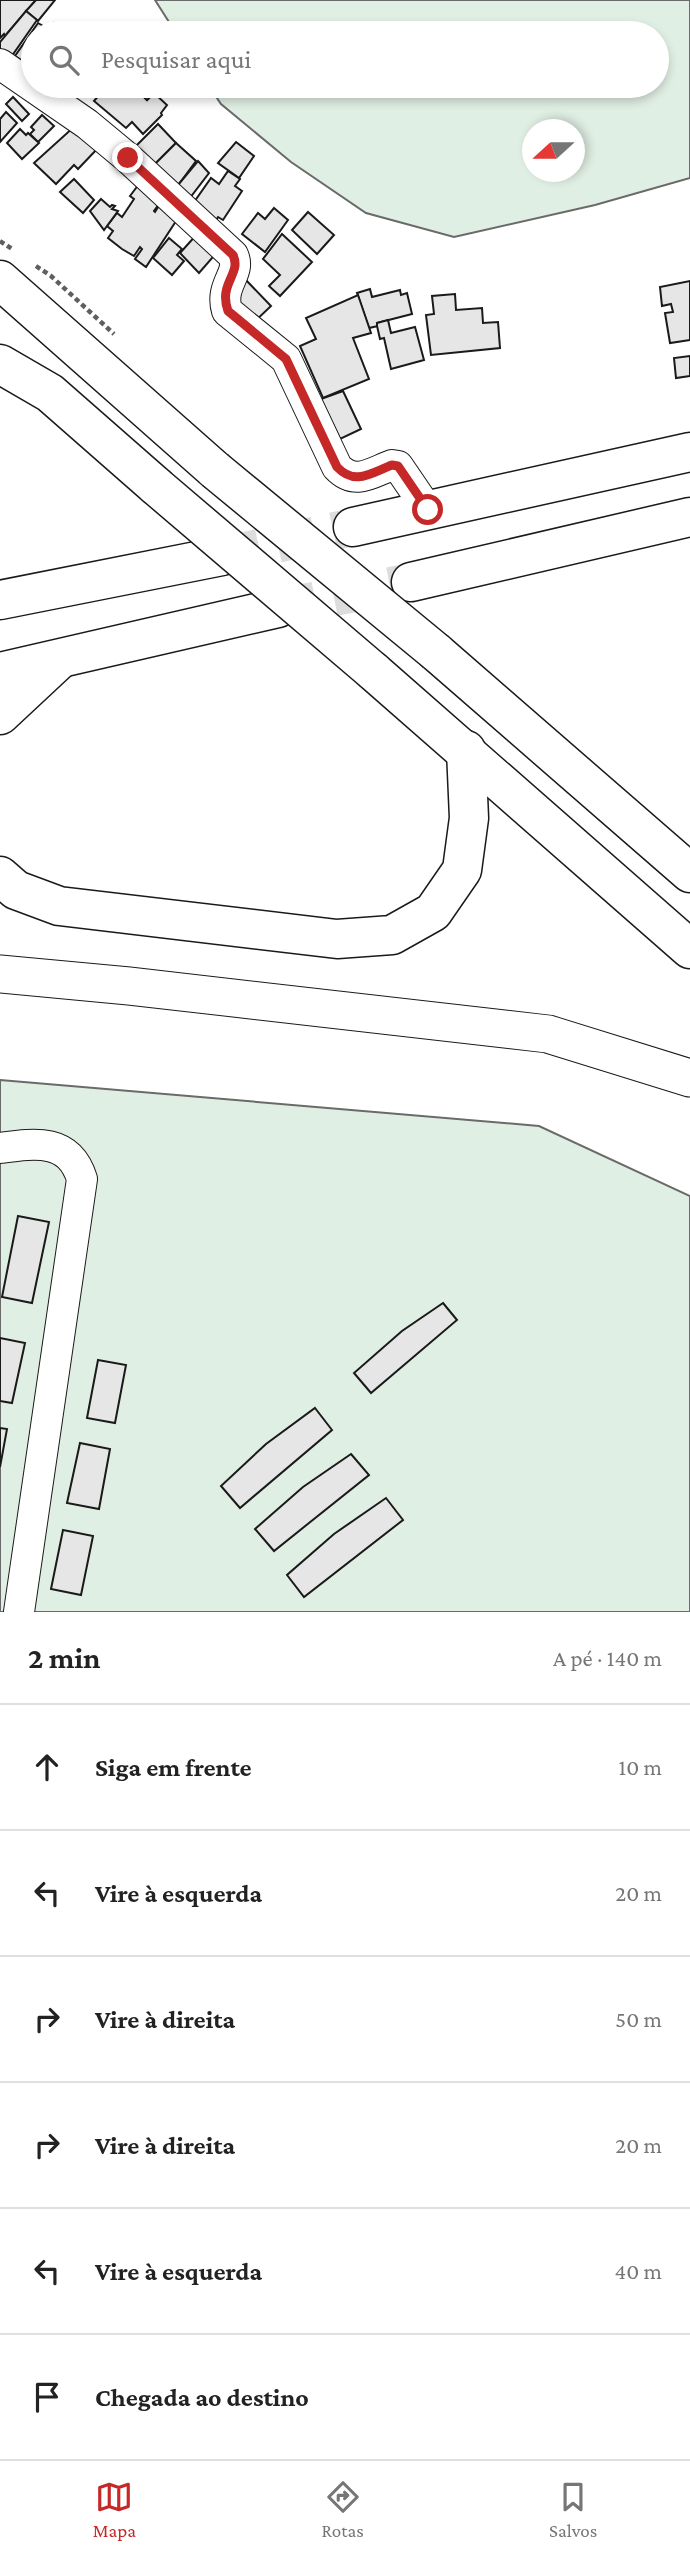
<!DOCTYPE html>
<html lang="pt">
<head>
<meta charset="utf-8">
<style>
	body { margin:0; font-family:"Crimson Pro",serif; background:#f2f2f2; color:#222 }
	.compass { position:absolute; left:522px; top:119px; width:63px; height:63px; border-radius:50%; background:#fff; box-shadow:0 4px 10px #0003; rotate:249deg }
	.stop { position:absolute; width:21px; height:21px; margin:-16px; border:5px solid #c62828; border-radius:50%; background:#fff }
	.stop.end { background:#c62828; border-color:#fff; box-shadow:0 2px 7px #0008 }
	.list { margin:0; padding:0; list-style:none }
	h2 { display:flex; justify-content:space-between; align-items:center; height:91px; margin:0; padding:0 28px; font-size:30px }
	h2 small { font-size:23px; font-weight:400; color:#767676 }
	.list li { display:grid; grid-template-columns:46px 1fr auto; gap:21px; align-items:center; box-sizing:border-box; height:126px; padding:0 28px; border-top:2px solid #e0e0e0 }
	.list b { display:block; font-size:26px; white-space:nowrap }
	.list em { font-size:23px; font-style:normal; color:#767676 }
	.icon { flex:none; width:38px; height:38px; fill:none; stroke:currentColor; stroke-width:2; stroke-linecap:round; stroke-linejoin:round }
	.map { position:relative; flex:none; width:690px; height:1612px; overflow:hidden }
	.search { position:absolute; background:#fff; box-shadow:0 4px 10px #0003; left:21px; right:21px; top:21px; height:77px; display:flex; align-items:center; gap:18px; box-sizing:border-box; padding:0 24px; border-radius:38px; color:#767676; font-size:26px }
	.sheet { height:847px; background:#fff }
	nav { display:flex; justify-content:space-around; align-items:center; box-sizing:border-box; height:98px; border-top:2px solid #e0e0e0; background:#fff; font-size:19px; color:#767676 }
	nav a { display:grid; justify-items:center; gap:4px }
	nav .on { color:#c62828 }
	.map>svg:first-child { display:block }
</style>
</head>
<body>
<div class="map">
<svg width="690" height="1612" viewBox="0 0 690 1612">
	<rect width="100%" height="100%" fill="#fff"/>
	<!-- green -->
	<g fill="#e0efe3" stroke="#6a6a6a" stroke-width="2" fill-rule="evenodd">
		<path d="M155,0h535v178l-95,27 -141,32 -88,-24 -75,-51 -70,-58 -12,-18h448v-53h-481zM532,130h42v42h-42z"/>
		<polygon points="0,1080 539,1126 690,1196 690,1612 0,1612"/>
	</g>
	<!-- building -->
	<g fill="#e6e6e6" stroke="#1a1a1a" stroke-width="2">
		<polygon points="0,0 36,0 5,36 4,34 0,38"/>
		<polygon points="36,0 55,0 38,21 26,11"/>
		<polygon points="26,11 37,20 9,60 0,53 0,42"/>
		<polygon points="38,23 50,30 54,23 67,33 33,33 33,68 15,56"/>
		<polygon points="88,86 102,86 96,93"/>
		<polygon points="107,86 124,86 134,96 138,91 147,100 154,93 167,105 161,113 162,115 143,134 132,122 126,128 94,101"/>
		<polygon points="126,86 149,86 147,87 153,94 147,100 138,91 135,95"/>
		<polygon points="13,97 29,114 22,121 6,104"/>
		<polygon points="6,112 17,123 0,142 0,119"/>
		<polygon points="42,115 54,126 38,142 30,134 34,130 31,127"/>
		<polygon points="158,124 176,143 148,171 135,147"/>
		<polygon points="76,125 99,147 78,169 74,165 56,184 34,163"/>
		<polygon points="20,129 26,135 28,133 39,143 22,159 7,143"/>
		<polygon points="236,142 254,156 239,178 218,163"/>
		<polygon points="176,143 196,161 173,192 149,170"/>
		<polygon points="198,161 209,173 186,203 173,191"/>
		<polygon points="228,171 240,179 235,186 242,191 223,220 218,217 215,222 192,205 211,178 219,184"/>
		<polygon points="74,179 94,200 83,213 60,192"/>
		<polygon points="139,184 162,200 154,211 155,212 162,201 180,215 146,267 135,259 142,249 140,247 134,256 122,249 108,238 113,231 107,226 117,213 122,217 134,199 130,196"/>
		<polygon points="101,199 110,207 112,205 115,206 112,209 118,211 104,230 90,211"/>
		<polygon points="274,208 288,220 265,252 242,234 258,213 265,219"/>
		<polygon points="308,212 334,235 317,254 292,230"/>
		<polygon points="198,233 213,257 199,273 180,253"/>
		<polygon points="282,234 312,262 280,296 269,286 280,275 263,259"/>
		<polygon points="169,238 182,249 177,255 184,261 172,275 153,258"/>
		<polygon points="244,278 271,306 253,323 231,290"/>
		<polygon points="690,281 690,340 670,343 665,313 673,312 671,304 662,306 660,287"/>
		<polygon points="370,289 372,297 400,290 401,295 407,293 412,314 377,323 378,326 369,328 357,293"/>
		<polygon points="455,294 456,310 482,308 483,323 498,322 500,348 431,355 426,315 434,314 432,296"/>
		<polygon points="358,295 371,333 353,338 369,379 323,398 300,346 316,339 306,318"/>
		<polygon points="388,320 391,333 415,327 424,360 391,369 384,338 380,339 377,326 377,323"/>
		<polygon points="690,356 690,376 676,378 674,358"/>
		<polygon points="343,391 361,429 340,439 321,399"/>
		<polygon points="18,1216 49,1222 32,1303 2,1297"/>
		<polygon points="443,1303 457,1320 371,1393 354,1373 402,1331"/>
		<polygon points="0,1338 25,1343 12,1403 0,1401"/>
		<polygon points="98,1360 126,1365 115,1423 87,1418"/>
		<polygon points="315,1408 332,1430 240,1508 221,1486 266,1444"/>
		<polygon points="0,1428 7,1429 0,1467"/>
		<polygon points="80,1443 110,1449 99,1509 67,1503"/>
		<polygon points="351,1454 369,1475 274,1551 255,1529 303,1487"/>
		<polygon points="386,1498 403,1520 304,1597 287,1575 334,1534"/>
		<polygon points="63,1530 93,1536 81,1595 51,1589"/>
	</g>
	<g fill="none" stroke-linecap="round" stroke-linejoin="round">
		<!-- highway-tunnel -->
		<g stroke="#ddd" stroke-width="38" stroke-dasharray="38 19" stroke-linecap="butt">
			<polyline points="222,556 353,527"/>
			<polyline points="278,608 411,582"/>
		</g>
		<defs>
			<g id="minor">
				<path d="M0,64l87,60 41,34 105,97c9,19 -14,29 -6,56l59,48 51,108c18,19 34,6 55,-2l6,1 30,44"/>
				<path d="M0,1148c36,-5 69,-10 82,31l-63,433"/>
			</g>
			<polyline id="major" points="0,974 129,986 548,1034 690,1078"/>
			<g id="highway">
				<polyline points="0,280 215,470"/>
				<polyline points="0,364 50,393 156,486"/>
				<polyline points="353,527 690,452"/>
				<polyline points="411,582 690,517"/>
				<polyline points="0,600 222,556"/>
				<polyline points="436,652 690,873"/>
				<polyline points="373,671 690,949"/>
				<polyline points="0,672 278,608"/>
				<polyline points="0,715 60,659"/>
				<polyline points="0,876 16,890 59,906 337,939 392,935 433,912 462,870 469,818 466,750"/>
			</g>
		</defs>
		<!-- minor casing -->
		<use href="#minor" stroke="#1a1a1a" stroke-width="32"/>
		<!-- major casing -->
		<use href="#major" stroke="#1a1a1a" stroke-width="39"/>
		<!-- highway casing -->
		<use href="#highway" stroke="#1a1a1a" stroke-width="41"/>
		<!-- path -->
		<g stroke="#5f5f5f" stroke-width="4.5" stroke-dasharray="5 3.5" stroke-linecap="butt">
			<polyline points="0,241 12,249"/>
			<polyline points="36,266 51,276 114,334"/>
		</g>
		<!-- minor -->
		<use href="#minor" stroke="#fff" stroke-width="30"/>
		<!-- major -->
		<use href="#major" stroke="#fff" stroke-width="37"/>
		<!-- highway -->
		<use href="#highway" stroke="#fff" stroke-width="38"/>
		<defs>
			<g id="highway-bridge">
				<polyline points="215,470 436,652"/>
				<polyline points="156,486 373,671"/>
			</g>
		</defs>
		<!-- highway-bridge casing -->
		<use href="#highway-bridge" stroke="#1a1a1a" stroke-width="41" stroke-linecap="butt"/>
		<!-- highway-bridge -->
		<use href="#highway-bridge" stroke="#fff" stroke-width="38"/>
	</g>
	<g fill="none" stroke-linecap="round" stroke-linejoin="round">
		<!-- route -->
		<path stroke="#c62828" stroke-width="9" d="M128,158l105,97c9,19 -15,28 -5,56l58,48 51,108c18,19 34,6 55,-2l6,1 30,44"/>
	</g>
</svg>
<svg class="compass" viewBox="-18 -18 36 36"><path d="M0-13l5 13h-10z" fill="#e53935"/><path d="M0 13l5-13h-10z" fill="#767676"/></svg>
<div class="stop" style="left:428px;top:510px"></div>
<div class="stop end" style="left:128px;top:158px"></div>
<div class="search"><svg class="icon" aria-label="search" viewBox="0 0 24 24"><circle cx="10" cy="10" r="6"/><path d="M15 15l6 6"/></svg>Pesquisar aqui</div>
</div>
<section class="sheet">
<h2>2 min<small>A pé · 140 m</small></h2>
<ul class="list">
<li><svg class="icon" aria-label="ahead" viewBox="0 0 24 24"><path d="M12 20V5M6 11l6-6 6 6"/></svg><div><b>Siga em frente</b></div><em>10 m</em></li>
<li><svg class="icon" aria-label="left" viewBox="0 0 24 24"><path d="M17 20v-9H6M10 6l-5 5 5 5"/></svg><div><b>Vire à esquerda</b></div><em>20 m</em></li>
<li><svg class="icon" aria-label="right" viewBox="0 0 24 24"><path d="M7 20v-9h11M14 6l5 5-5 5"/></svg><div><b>Vire à direita</b></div><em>50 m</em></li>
<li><svg class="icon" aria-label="right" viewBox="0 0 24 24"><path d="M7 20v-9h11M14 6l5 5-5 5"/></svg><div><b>Vire à direita</b></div><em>20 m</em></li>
<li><svg class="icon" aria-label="left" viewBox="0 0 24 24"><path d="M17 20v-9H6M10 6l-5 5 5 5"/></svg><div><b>Vire à esquerda</b></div><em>40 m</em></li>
<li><svg class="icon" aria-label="arrive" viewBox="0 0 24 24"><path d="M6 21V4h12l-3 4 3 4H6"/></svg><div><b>Chegada ao destino</b></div></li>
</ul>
</section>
<nav>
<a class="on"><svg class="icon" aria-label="map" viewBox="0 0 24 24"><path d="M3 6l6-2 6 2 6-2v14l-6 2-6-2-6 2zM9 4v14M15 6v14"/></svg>Mapa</a>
<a><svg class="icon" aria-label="directions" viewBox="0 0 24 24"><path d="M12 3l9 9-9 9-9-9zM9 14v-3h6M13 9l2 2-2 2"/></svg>Rotas</a>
<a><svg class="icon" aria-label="saved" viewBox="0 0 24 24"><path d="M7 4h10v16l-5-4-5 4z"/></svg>Salvos</a>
</nav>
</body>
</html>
